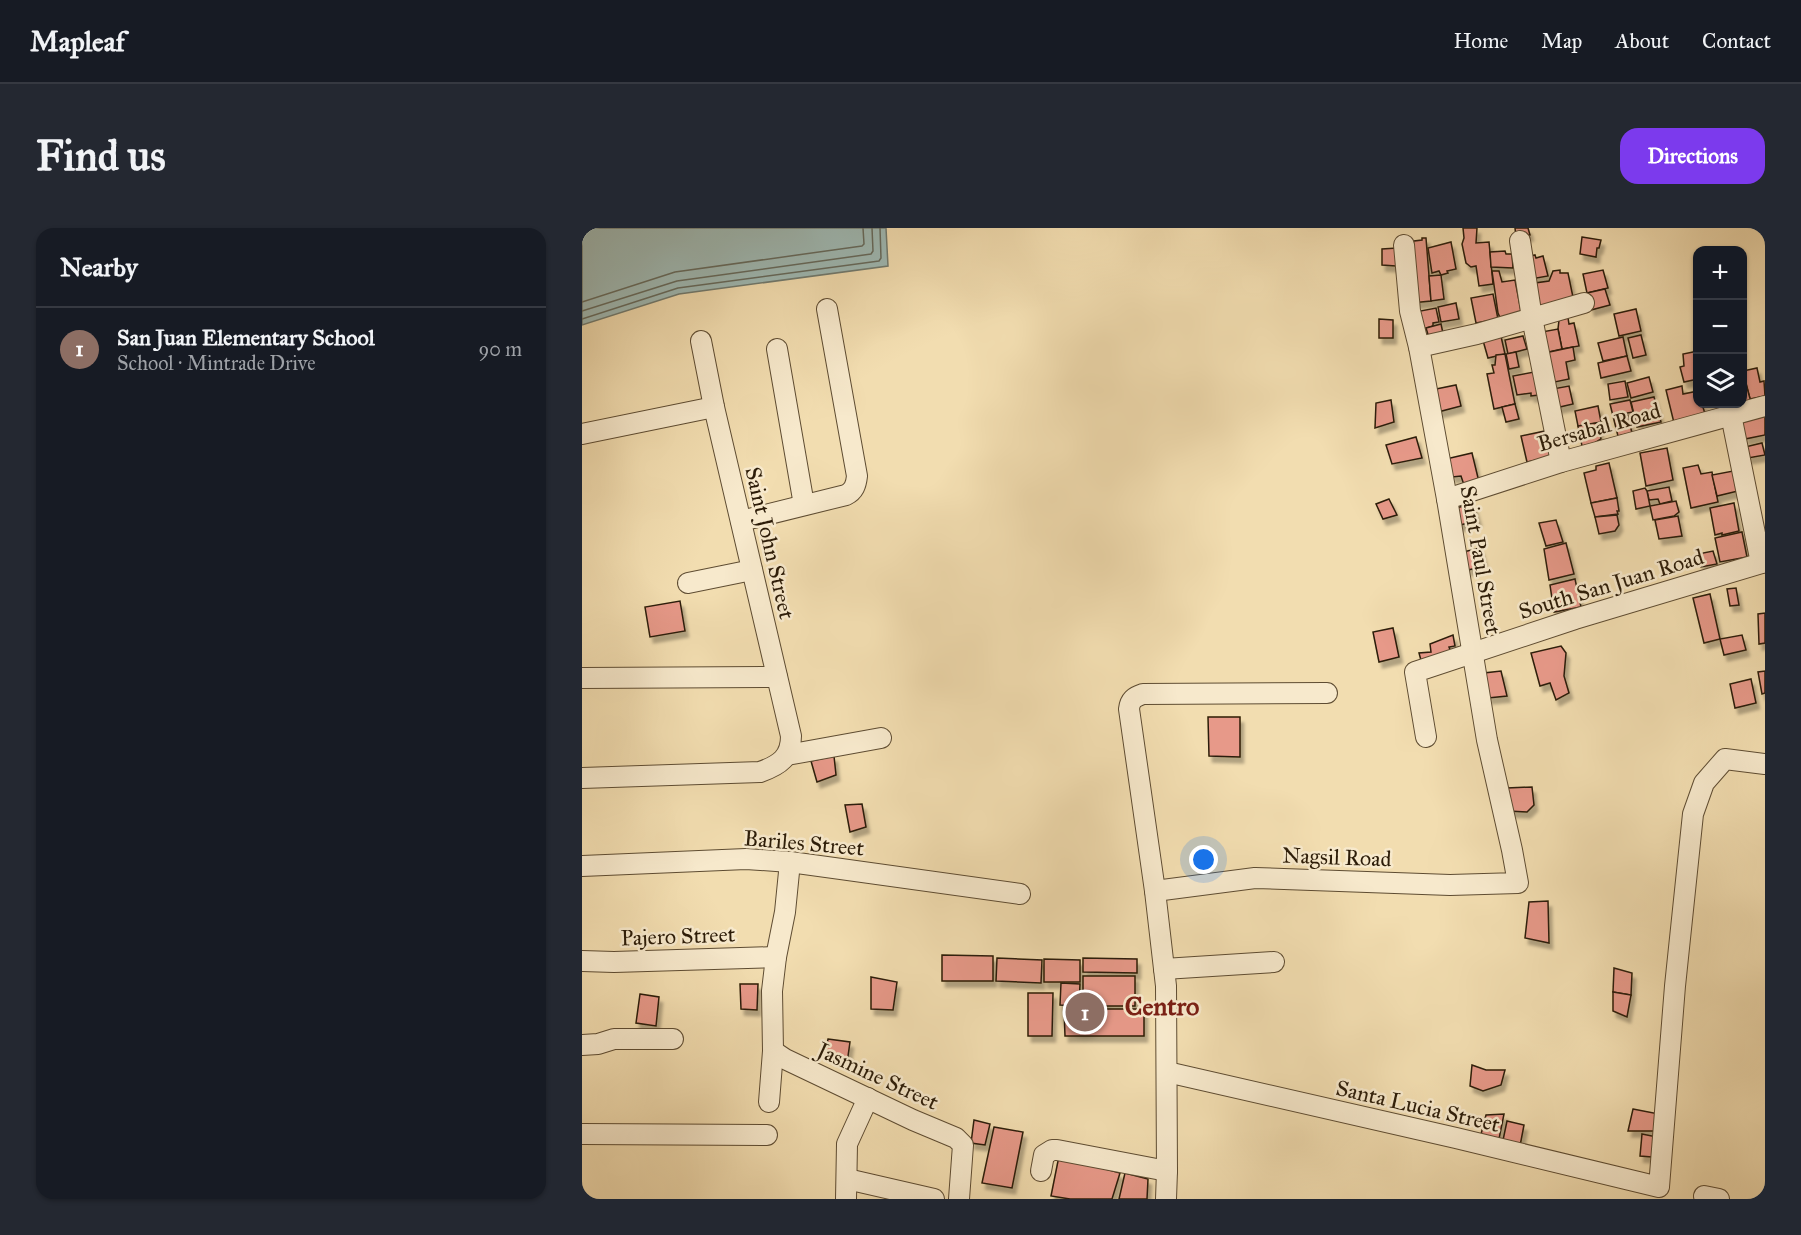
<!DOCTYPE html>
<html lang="en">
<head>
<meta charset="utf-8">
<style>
	body { margin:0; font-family:"IM FELL Great Primer",serif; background:#242831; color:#f1f3f6 }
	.controls { position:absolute; right:18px; top:18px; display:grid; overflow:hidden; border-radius:12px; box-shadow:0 2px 4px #0004 }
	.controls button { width:54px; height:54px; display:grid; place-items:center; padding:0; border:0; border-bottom:2px solid #363941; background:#171b24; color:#f1f3f6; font:30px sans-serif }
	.you { position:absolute; left:622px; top:632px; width:21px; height:21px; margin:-15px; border:4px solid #fff; border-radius:50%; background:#1a73e8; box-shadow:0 0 0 9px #1a73e833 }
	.badge { display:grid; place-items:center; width:39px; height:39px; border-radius:50%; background:#7c3aed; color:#fff; font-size:20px; font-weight:700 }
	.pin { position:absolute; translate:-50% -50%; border:3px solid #fff; box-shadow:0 2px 6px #0006 }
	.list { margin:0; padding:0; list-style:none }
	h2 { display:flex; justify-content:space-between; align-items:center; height:78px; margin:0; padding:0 24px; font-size:26px }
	h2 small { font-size:20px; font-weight:400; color:#9ea1a6 }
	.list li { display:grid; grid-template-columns:39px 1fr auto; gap:18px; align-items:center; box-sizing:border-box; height:84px; padding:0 24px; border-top:2px solid #363941 }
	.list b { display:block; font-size:22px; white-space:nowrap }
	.list p { margin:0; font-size:20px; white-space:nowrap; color:#9ea1a6 }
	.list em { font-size:20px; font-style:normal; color:#9ea1a6 }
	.icon { flex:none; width:33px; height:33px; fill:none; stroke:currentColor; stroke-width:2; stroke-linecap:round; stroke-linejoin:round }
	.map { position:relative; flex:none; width:1183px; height:971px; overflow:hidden; border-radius:18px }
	header { display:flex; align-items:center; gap:36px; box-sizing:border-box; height:84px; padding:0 30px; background:#171b24; border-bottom:2px solid #363941 }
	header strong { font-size:28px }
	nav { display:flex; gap:33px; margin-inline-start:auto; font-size:21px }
	.intro { display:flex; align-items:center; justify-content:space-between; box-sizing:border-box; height:144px; padding:0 36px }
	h1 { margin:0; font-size:42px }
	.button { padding:15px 27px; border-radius:18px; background:#7c3aed; color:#fff; font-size:21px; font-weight:700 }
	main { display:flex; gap:36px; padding:0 36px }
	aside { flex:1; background:#171b24; border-radius:18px; box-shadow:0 2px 4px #0004 }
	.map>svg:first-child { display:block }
</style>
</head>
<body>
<header>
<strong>Mapleaf</strong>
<nav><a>Home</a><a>Map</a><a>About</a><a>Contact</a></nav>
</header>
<div class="intro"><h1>Find us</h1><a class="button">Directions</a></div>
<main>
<aside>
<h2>Nearby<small></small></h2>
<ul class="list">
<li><span class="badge" style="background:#8d6e63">1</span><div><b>San Juan Elementary School</b><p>School · Mintrade Drive</p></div><em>90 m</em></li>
</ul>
</aside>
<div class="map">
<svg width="1183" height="971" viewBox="0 0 1183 971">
	<defs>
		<filter id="shadow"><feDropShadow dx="3.5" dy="6" stdDeviation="1.5" flood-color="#0004"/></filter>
	</defs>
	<rect width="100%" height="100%" fill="#f2ddb0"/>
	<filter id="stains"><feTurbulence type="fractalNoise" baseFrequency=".00333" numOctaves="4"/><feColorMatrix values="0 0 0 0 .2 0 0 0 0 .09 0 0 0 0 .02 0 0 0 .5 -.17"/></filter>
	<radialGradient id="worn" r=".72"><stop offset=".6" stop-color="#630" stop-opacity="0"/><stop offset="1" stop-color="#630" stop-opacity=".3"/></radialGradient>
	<!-- water -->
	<polygon fill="#9fbab5" stroke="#717b70" stroke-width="1.5" points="0,0 304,0 306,38 97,66 0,97"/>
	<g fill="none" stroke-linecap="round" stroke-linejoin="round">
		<!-- shore -->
		<g stroke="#666b5e" stroke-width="1.5">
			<polyline points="0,74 93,44 280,18 282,16 281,0"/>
			<polyline points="0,83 95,53 289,26 291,23 290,0"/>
			<polyline points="0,91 96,60 297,33 299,30 298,0"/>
		</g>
	</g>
	<!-- building -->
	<g fill="#e79989" stroke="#2c1c08" stroke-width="1.5" filter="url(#shadow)">
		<polygon points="881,0 895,0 894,15 907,14 911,56 897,58 894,38 889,39 884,35 880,16 882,10"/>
		<polygon points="933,0 946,0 948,7 934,9"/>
		<polygon points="1000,9 1019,12 1017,20 1015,20 1014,29 998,26"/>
		<polygon points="840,10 844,10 849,73 829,75 824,14 840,12"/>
		<polygon points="869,14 874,41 865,43 866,45 859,47 857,43 850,45 846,20"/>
		<polygon points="815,20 814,38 800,37 800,21"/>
		<polygon points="923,23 924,26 930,26 931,40 909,39 908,24"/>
		<polygon points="953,27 954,30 961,28 966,48 949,51 944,29"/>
		<polygon points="978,42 978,45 986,45 992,74 950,79 953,55 967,53 971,43"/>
		<polygon points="1021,42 1026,60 1005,65 1001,46"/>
		<polygon points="910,43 917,43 920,54 933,52 940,88 920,94 916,85"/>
		<polygon points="859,47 862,71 849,73 847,48"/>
		<polygon points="1023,61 1028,77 1009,82 1005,65"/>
		<polygon points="911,66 916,91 894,95 889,70"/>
		<polygon points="874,75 877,91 859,94 856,79"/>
		<polygon points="854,80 857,94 851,95 851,98 844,100 844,102 836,104 833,84"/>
		<polygon points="1054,81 1059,103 1037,108 1032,86"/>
		<polygon points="986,90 987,96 992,95 997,118 980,121 976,101 977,92"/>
		<polygon points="797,91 811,92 811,110 797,110"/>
		<polygon points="859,96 862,110 848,113 844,100"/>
		<polygon points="976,101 980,121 958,126 954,105"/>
		<polygon points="918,104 923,126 906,130 900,109"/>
		<polygon points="1059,107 1064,127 1051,130 1046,110"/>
		<polygon points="941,108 945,121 926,126 923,112"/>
		<polygon points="1041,109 1045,128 1021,133 1016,115"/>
		<polygon points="991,119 993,132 984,134 987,151 968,155 958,126"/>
		<polygon points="1116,123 1116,151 1102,154 1098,139 1102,138 1101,126"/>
		<polygon points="934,124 937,139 927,141 924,126"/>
		<polygon points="923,126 933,176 912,181 905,146 912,145 910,137 913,137 914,127"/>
		<polygon points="1045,128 1049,143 1019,150 1016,135"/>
		<polygon points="1175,140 1178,154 1182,153 1183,168 1168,171 1161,143"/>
		<polygon points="1160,142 1169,174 1153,178 1152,176 1160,176"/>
		<polygon points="952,144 957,167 949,168 949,165 935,167 931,148"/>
		<polygon points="1067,149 1071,164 1049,170 1045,155"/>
		<polygon points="1043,153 1046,169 1028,172 1026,156"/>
		<polygon points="874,157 879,178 856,184 849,162"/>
		<polygon points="987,158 991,176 969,181 965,162"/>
		<polygon points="1100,158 1101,166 1116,163 1116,176 1120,176 1124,189 1093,199 1084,162"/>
		<polygon points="1072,169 1079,194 1055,199 1049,174"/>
		<polygon points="809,172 812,194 793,200 794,175"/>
		<polygon points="1048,172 1051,184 1045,185 1050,205 1036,208 1028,176"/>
		<polygon points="933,176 937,191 924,194 920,179"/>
		<polygon points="1016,178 1019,194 996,198 993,183"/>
		<polygon points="1183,187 1183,207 1163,211 1160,192"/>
		<polygon points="1015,195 1019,211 1011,216 1000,218 996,198"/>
		<polygon points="963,203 969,229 945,234 939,208"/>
		<polygon points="834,209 840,230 810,236 804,217"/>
		<polygon points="1180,215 1183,227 1166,230 1163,219"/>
		<polygon points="1085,220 1091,252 1064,258 1058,225"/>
		<polygon points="890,225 897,254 882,257 879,248 870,249 864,231"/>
		<polygon points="1027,235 1035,270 1009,275 1002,245 1014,242 1014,238"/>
		<polygon points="1116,237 1119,246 1130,244 1136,274 1109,280 1101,240"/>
		<polygon points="1151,243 1156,263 1135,268 1130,247"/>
		<polygon points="1087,259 1090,273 1078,276 1076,271 1067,272 1065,263"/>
		<polygon points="1063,260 1065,263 1068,278 1054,281 1051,263"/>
		<polygon points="1035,270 1037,283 1035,283 1036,286 1013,289 1009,275"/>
		<polygon points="807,271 815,287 801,291 794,276"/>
		<polygon points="1094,273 1097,284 1092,288 1071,292 1068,278"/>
		<polygon points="1152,275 1157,303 1140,307 1140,305 1133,307 1128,280"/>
		<polygon points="891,276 896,292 875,298 869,281"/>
		<polygon points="1035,287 1037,297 1033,303 1017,306 1013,289"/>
		<polygon points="1096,288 1100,308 1077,311 1073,292"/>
		<polygon points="974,292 981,314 964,318 957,295"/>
		<polygon points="1160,304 1165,329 1138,334 1133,310"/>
		<polygon points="984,315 992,346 967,352 962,321"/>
		<polygon points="898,320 903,338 886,342 881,324"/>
		<polygon points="1131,323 1135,336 1119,339 1116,326"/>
		<polygon points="993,351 999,379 972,384 968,357"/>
		<polygon points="1154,360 1157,377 1148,378 1145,361"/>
		<polygon points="1128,366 1138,411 1122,415 1111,370"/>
		<polygon points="98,373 103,403 68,409 63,379"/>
		<polygon points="1183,385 1183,415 1177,416 1176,386"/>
		<polygon points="811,400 817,429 797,434 791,404"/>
		<polygon points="871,407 873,418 867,419 871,429 840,436 837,425 849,424 848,416"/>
		<polygon points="1160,407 1164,422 1142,427 1138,411"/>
		<polygon points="979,418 984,425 982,448 987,465 974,472 968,455 958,458 949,425"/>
		<polygon points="919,443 925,468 906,470 902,445"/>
		<polygon points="1183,443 1183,465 1180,466 1176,444"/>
		<polygon points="1169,451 1174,475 1153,480 1148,456"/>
		<polygon points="626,489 658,489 658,529 627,528"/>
		<polygon points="252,528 254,547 235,554 229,533"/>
		<polygon points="950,559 952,577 945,584 926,583 925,560"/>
		<polygon points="280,576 284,599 268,604 263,577"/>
		<polygon points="966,673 967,715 943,710 947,674"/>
		<polygon points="360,727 411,728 411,753 360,753"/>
		<polygon points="415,730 460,732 459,755 414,753"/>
		<polygon points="501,730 555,731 555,745 501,744"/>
		<polygon points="462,731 498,732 498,754 462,754"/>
		<polygon points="1032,740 1050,745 1049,767 1031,764"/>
		<rect x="501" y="748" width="52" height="30"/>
		<polygon points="289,749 315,754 311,782 289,781"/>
		<polygon points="479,755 498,756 497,778 478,777"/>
		<polygon points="158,756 176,756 175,782 159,781"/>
		<polygon points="1031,764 1049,767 1045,789 1031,783"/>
		<polygon points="446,765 471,765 470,808 446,808"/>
		<polygon points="58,766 77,769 74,798 54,795"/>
		<polygon points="482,781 562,781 562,808 483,808"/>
		<polygon points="246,811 268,814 265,835 243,826"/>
		<polygon points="890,837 904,842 923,842 919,857 901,863 888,858"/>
		<polygon points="1051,881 1077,886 1075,903 1046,903"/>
		<polygon points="922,886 917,911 898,910 904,887"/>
		<polygon points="392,892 408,896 403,917 389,915"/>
		<polygon points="925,893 942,897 938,918 920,917"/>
		<polygon points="412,899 441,904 430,960 400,955"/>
		<polygon points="1060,906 1075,909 1070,929 1058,928"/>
		<polygon points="477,928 538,945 530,971 488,971 469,968"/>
		<polygon points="543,945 566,951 565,971 537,971"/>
	</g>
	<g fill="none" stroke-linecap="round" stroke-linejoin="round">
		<defs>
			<g id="minor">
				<polyline points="938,13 950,90 979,234"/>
				<polyline points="837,119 895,106 1002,75"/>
				<polyline points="195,121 222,277"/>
				<polyline points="1149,187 1179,335"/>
				<polyline points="0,206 132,179"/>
				<polyline points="865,271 979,234 1183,178"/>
				<path d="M159,293l105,-26c8,-4 10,-10 11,-19l-30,-167"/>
				<polyline points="106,355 170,342"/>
				<polyline points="0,450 195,449"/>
				<polyline points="844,509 833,444 993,391 1183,334"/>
				<polyline points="205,527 299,510"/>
				<path d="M0,550l178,-6c20,-7 31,-15 31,-36l-77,-329 -13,-66"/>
				<polyline points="0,638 164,631 208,634 259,641 438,666"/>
				<polyline points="573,663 673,650 868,657 936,655 930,622 905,512 865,271 837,119 828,83 822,17"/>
				<polyline points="0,733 32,734 194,729"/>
				<polyline points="582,741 692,734"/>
				<polyline points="0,817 16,816 32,811 91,811"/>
				<polyline points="191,823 203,831 331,892 374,910 381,917 377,971"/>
				<polyline points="585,844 874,910 1077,959 1093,758 1111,586 1122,555 1143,531 1183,536"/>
				<polyline points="187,874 191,823 190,763 194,729 203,684 208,634"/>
				<polyline points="0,906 185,907"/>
				<polyline points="459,943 462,927 470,922 475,922 585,943"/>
				<polyline points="265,951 352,971"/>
				<polyline points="1122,968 1137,971"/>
				<polyline points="264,971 265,916 286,870"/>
				<path d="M584,971l1,-28 -1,-185 -11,-95 -26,-182c1,-9 5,-12 14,-15l184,-1"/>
			</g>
		</defs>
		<!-- minor casing -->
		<use href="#minor" stroke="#5e4c32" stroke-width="22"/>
		<!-- minor -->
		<use href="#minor" stroke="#f7e9cc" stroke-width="20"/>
	</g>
	<g text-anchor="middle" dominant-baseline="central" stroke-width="5" stroke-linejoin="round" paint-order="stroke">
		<!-- street labels -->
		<g font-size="22" fill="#2c1c08" stroke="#f7e9cc">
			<text transform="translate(1017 199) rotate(-16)">Bersabal Road</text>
			<text transform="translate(188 315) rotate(77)">Saint John Street</text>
			<text transform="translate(899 332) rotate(80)">Saint Paul Street</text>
			<text transform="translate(1029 356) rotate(-17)">South San Juan Road</text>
			<text transform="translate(222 615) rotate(5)">Bariles Street</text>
			<text transform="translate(755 629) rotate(2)">Nagsil Road</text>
			<text transform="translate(96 708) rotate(-2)">Pajero Street</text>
			<text transform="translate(296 848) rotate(25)">Jasmine Street</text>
			<text transform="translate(836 878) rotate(13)">Santa Lucia Street</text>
		</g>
		<!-- quarter labels -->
		<g font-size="26" font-weight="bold" fill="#7a1f14" stroke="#f7e9cc">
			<text x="580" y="778">Centro</text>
		</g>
	</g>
	<rect width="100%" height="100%" filter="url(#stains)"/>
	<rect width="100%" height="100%" fill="url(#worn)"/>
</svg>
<div class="controls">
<button>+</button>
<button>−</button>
<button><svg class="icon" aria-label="layers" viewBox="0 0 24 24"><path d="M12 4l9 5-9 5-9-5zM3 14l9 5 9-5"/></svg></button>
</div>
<div class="you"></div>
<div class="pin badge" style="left:503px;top:784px;background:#8d6e63">1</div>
</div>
</main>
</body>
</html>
